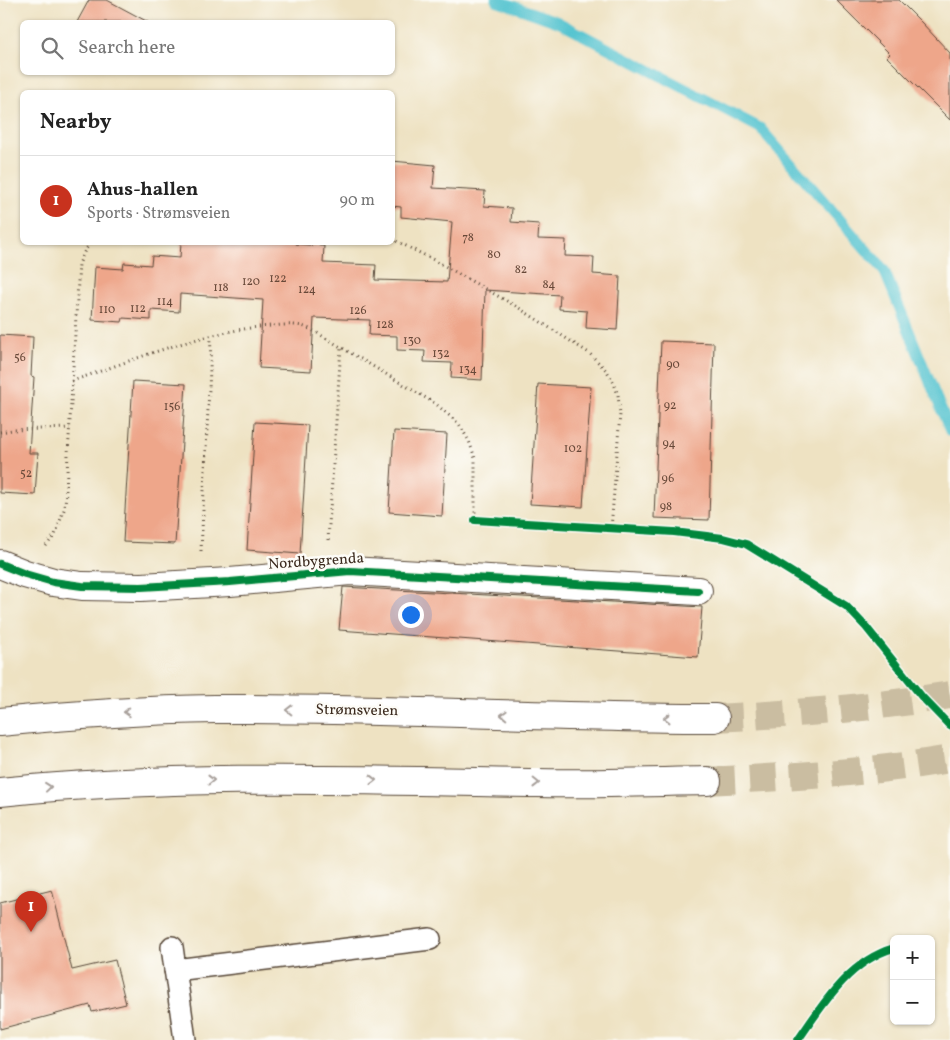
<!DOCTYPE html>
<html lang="en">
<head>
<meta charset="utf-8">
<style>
	body { margin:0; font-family:Vollkorn,serif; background:#f6f6f6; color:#222 }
	.controls { position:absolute; right:15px; bottom:15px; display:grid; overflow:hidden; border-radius:8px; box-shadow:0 1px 4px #0004 }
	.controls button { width:45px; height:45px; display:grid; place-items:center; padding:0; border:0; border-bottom:1px solid #e0e0e0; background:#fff; color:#222; font:25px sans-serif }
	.you { position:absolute; left:410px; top:614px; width:18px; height:18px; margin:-12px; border:4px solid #fff; border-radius:50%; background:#1a73e8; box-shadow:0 0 0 8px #1a73e833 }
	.badge { display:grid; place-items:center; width:32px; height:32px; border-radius:50%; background:#c8321e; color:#fff; font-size:16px; font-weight:700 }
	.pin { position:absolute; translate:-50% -41px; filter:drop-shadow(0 1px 2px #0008) }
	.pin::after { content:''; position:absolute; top:26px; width:18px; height:15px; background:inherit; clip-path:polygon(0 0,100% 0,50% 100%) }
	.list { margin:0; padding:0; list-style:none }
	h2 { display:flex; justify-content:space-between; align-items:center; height:65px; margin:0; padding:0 20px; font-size:21px }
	h2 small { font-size:16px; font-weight:400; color:#767676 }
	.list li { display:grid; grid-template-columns:32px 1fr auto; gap:15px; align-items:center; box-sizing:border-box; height:90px; padding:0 20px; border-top:1px solid #e0e0e0 }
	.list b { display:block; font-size:19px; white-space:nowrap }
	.list p { margin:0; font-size:16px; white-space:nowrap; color:#767676 }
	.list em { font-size:16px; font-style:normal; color:#767676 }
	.icon { flex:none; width:28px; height:28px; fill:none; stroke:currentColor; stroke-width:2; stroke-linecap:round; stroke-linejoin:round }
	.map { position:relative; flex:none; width:950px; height:1040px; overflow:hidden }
	.search { position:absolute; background:#fff; box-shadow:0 1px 4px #0004; left:20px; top:20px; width:375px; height:55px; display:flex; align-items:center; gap:12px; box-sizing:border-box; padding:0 18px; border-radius:8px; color:#767676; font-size:19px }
	.panel { position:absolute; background:#fff; box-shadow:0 1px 4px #0004; left:20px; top:90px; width:375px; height:155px; border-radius:8px }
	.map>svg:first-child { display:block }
</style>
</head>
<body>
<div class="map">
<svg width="950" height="1040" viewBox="0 0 950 1040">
	<rect width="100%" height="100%" fill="#fdfcf7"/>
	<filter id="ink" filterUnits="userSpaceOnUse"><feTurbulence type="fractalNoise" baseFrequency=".02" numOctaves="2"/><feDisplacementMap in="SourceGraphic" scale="10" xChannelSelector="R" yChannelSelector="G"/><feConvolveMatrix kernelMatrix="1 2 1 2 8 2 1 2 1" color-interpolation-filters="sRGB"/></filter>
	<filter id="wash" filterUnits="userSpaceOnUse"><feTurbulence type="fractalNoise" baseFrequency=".0096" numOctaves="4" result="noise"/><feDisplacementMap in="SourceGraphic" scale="20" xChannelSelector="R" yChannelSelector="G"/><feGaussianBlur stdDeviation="1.12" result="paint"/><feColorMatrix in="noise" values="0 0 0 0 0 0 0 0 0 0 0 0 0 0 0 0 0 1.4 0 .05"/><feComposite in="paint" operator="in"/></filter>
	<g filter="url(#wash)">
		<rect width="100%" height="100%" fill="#eee2c2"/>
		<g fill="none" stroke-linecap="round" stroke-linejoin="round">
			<!-- stream -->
			<polyline stroke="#57c4d0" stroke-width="11" points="496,0 558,22 760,128 884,270 950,431"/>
		</g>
		<g id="blocks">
			<!-- building -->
			<g fill="#eea68a">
				<polygon points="89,0 107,0 148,22 77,22"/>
				<polygon points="836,0 899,0 922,23 950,53 950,120 887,57 890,54"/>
				<polygon points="392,161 435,165 433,188 485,191 484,206 512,208 511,222 539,224 538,239 566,240 565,256 594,257 593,274 620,276 617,330 586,328 587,311 559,309 560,295 485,290 482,380 451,378 452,363 424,362 425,351 397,350 397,336 369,335 370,320 314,318 311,371 259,368 263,300 180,294 179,312 151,310 151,320 123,318 122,322 92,320 95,267 123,269 124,263 151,265 152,256 180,258 181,242 296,242 296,244 324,246 323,263 376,265 375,280 447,282 452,222 401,217 401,207 392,206"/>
				<polygon points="0,335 33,337 31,376 34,377 29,453 38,453 35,495 0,493"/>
				<polygon points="661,341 714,343 709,520 654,518"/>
				<polygon points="133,381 186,384 175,544 123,542"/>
				<polygon points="538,384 591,387 583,507 530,504"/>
				<polygon points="255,422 308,425 300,554 247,550"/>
				<polygon points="394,431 447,434 442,516 389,512"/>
				<polygon points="343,587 702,607 698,657 339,630"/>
				<polygon points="52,890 72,970 115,960 126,1004 92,1012 90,1005 0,1029 0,903"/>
			</g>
		</g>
	</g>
	<g filter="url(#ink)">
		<use href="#blocks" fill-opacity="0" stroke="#564637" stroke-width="1"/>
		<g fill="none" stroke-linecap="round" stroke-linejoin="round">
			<!-- motorway-tunnel -->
			<g stroke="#cabda1" stroke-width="28" stroke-dasharray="28 14" stroke-linecap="butt">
				<path d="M715,718c79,-4 157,-10 235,-23"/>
				<path d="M707,781c81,-4 163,-8 243,-22"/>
			</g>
			<defs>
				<g id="service">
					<polyline points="172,947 185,1040"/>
					<polyline points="175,970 430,939"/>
				</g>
				<polyline id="minor" points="0,564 25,574 53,582 82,586 141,587 230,582 350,571 698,591"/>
				<g id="motorway">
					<path d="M0,722c72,-7 143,-12 215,-13 167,-1 334,9 500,9"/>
					<path d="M0,792c178,-18 358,-12 537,-9 57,1 113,-1 170,-2"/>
				</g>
			</defs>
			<!-- service casing -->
			<use href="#service" stroke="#564637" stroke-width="24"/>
			<!-- minor casing -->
			<use href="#minor" stroke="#564637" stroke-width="30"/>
			<!-- motorway casing -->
			<use href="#motorway" stroke="#564637" stroke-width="30"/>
			<!-- path -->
			<g stroke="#564637" stroke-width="3" stroke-dasharray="1 4" stroke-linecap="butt">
				<polyline points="392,239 436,261 519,308 589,353 607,371 614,383 618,395 620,414 611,529"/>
				<path d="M72,381c62,-21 133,-51 199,-55 10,-1 21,-2 31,0 6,2 12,5 17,8l117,70 23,20 10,17 6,17v62"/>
				<polyline points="0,432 12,430 70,428"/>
				<polyline points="328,540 341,347"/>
				<polyline points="46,546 55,535 65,507 79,264 85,250 92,242"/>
				<polyline points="201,551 210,369 211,336"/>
			</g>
			<!-- service -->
			<use href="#service" stroke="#fff" stroke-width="21"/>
			<!-- minor -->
			<use href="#minor" stroke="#fff" stroke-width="28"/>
			<!-- motorway -->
			<use href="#motorway" stroke="#fff" stroke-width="28"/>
			<defs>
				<g id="cycleway">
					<polyline points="475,520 674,532 723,538 746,544 846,606 866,627 922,697 950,726"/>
					<polyline points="0,564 25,574 53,582 82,586 141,587 230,582 350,571 698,591"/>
					<path d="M798,1040c25,-36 51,-79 96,-92"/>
				</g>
			</defs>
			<!-- cycleway casing -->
			<use href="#cycleway" stroke="#fdfcf7" stroke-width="11"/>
			<!-- cycleway -->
			<use href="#cycleway" stroke="#00873e" stroke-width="8"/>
		</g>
		<!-- one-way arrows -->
		<defs><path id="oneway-chevron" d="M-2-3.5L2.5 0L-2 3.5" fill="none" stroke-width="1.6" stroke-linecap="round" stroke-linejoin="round" transform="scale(1.25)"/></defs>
		<g stroke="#a79f9a">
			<use href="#oneway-chevron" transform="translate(289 710) rotate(-179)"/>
			<use href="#oneway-chevron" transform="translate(127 712) rotate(177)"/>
			<use href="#oneway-chevron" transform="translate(504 715) rotate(-178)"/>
			<use href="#oneway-chevron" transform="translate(667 718) rotate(180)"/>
			<use href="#oneway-chevron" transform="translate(211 780) rotate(-1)"/>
			<use href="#oneway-chevron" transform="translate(373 780)"/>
			<use href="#oneway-chevron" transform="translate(536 783) rotate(1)"/>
			<use href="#oneway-chevron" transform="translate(48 787) rotate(-6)"/>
		</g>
	</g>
	<g text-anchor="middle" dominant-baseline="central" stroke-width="5" stroke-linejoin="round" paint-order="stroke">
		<!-- number labels -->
		<g font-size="12" fill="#684939">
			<text x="468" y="238">78</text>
			<text x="494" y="255">80</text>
			<text x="521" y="270">82</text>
			<text x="278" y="279">122</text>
			<text x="251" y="282">120</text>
			<text x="549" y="285">84</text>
			<text x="221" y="288">118</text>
			<text x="307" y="290">124</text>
			<text x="165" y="302">114</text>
			<text x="138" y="309">112</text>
			<text x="107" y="310">110</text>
			<text x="358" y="311">126</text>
			<text x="385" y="325">128</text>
			<text x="412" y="341">130</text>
			<text x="441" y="354">132</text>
			<text x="20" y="358">56</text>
			<text x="673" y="365">90</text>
			<text x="468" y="370">134</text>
			<text x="670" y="406">92</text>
			<text x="172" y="407">156</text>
			<text x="669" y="444">94</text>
			<text x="573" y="449">102</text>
			<text x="26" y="474">52</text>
			<text x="668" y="479">96</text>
			<text x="666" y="507">98</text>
		</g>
		<!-- street labels -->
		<g font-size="15" fill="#3b2a1e" stroke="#fdfcf7">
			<text transform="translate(316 562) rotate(-4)">Nordbygrenda</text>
			<text transform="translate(357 711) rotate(1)">Strømsveien</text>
		</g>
	</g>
</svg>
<div class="controls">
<button>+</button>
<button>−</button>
</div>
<div class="you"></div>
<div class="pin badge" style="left:31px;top:932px">1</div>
<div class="search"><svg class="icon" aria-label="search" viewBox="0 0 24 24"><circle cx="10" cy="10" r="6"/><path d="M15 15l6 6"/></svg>Search here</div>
<section class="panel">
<h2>Nearby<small></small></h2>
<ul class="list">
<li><span class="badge">1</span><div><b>Ahus-hallen</b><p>Sports · Strømsveien</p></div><em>90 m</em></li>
</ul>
</section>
</div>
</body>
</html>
